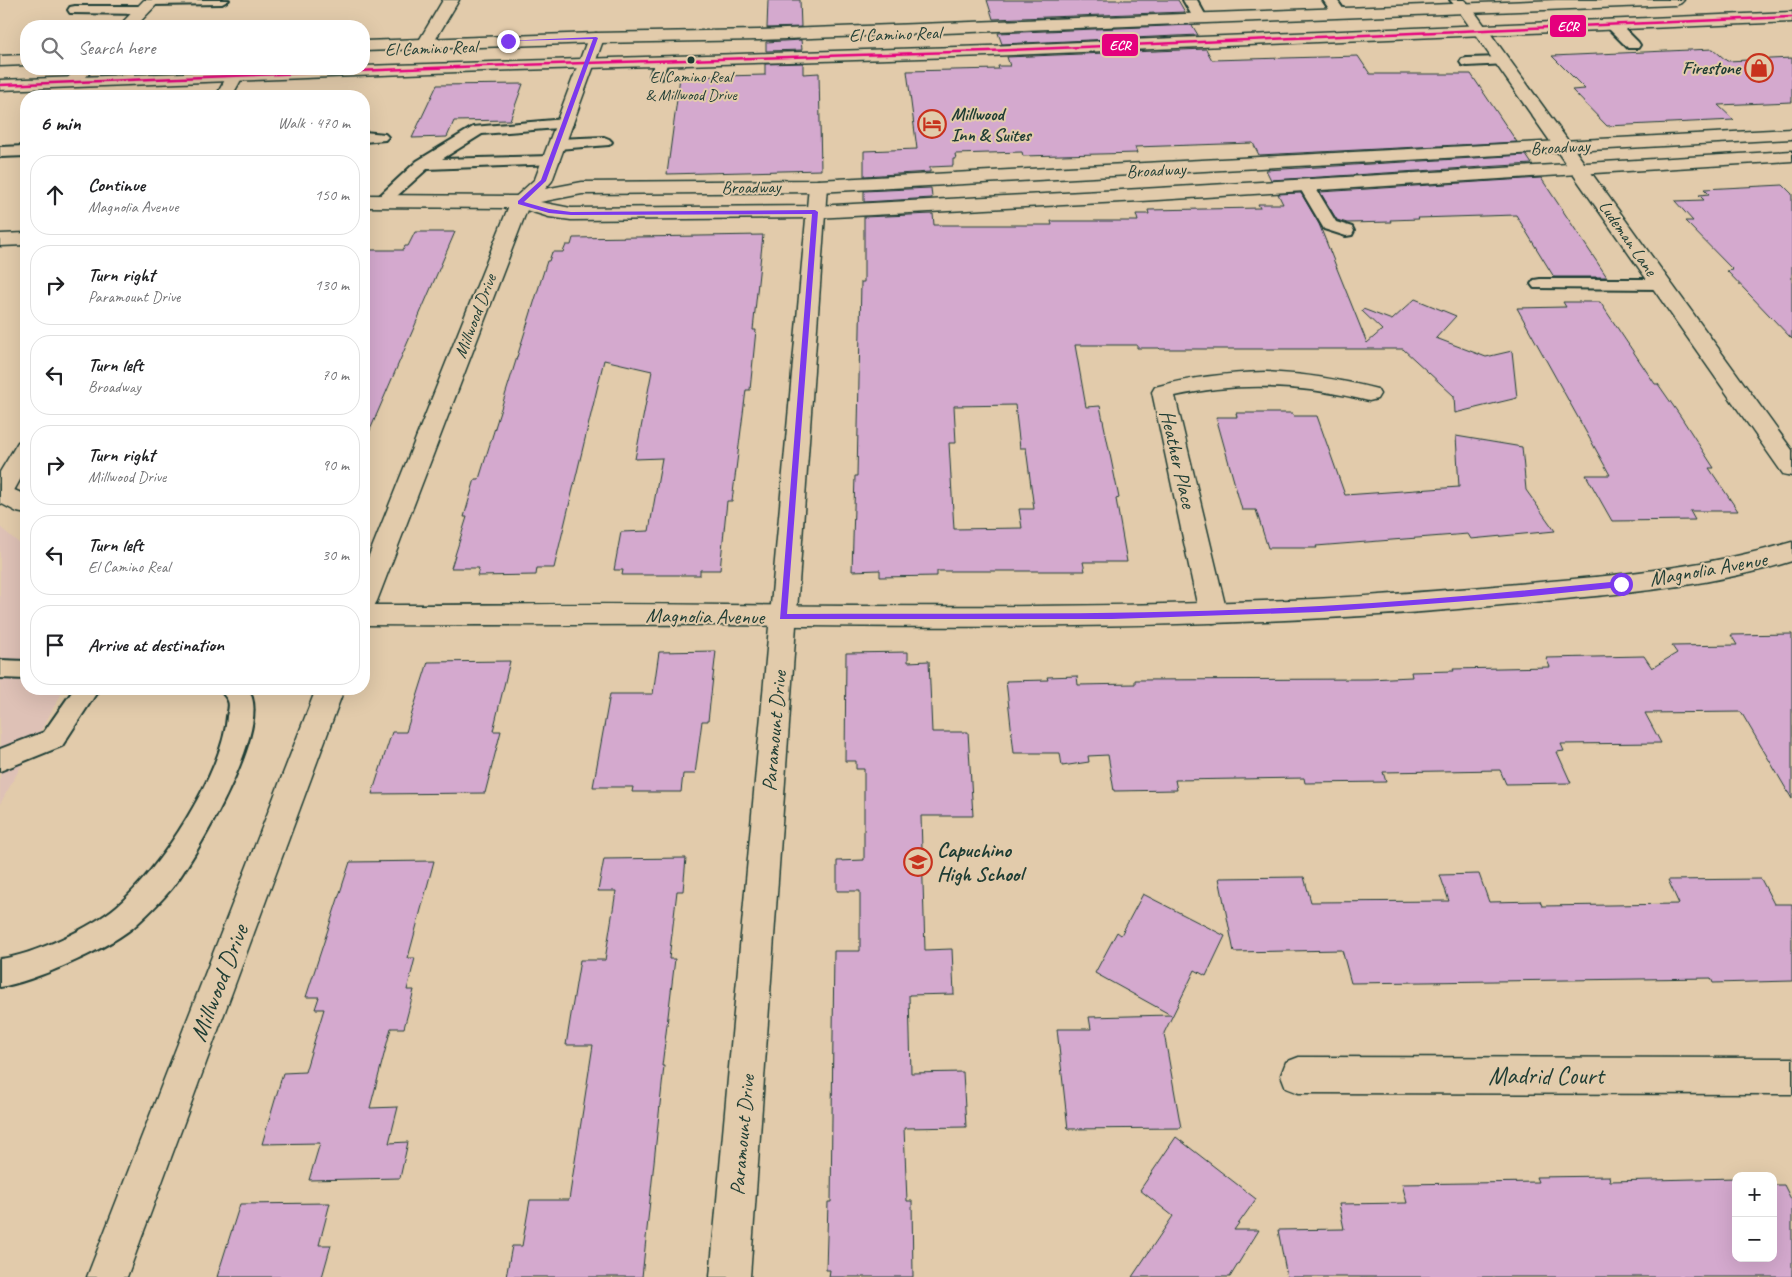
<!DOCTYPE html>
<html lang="en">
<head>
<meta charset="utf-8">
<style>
	body { margin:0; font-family:Caveat,sans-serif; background:#f2f2f2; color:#202124 }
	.controls { position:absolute; right:15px; bottom:15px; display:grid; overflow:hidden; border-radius:10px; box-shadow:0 5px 20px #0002 }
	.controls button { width:45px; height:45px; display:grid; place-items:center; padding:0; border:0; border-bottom:1px solid #e0e0e0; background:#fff; color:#202124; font:25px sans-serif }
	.stop { position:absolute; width:15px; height:15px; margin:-11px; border:4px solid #7c3aed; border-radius:50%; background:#fff }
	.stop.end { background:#7c3aed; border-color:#fff; box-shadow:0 1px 5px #0008 }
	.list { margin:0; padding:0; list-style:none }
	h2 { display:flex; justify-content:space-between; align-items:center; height:65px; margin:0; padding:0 20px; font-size:21px }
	h2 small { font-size:16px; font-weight:400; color:#757577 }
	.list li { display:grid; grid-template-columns:32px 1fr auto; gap:15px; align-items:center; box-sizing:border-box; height:80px; margin:0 10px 10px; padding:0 10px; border:1px solid #e0e0e0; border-radius:20px }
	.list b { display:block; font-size:19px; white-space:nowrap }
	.list p { margin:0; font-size:16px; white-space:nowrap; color:#757577 }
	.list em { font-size:16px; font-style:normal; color:#757577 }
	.icon { flex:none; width:28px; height:28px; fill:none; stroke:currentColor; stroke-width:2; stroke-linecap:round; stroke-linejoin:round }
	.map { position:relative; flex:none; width:1792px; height:1277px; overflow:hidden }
	.search { position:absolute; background:#fff; box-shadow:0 5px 20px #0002; left:20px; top:20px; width:350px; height:55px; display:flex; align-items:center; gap:12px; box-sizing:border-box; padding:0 18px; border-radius:20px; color:#757577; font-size:19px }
	.panel { position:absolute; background:#fff; box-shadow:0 5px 20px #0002; left:20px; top:90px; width:350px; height:605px; border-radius:20px }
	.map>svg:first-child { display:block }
</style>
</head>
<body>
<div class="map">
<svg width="1792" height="1277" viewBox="0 0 1792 1277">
	<rect width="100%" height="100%" fill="#e2cbab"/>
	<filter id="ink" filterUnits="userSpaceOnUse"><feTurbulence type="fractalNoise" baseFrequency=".02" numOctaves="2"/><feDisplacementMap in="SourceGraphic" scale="10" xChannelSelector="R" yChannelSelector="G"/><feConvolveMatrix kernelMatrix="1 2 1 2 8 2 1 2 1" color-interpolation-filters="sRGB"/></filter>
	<g filter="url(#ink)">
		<!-- built -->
		<polygon fill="#dec1b6" points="0,527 26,549 26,689 64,689 0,804"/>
		<!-- building -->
		<g fill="#d4a9ce" stroke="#1f3d34" fill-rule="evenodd">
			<polygon points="768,0 800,0 801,27 767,28"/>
			<polygon points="987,0 1178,0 1185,12 993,19"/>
			<polygon points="1192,25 1198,35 1002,44 998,33"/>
			<polygon points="801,40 802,50 766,51 766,42"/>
			<polygon points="1206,49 1212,60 1358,56 1370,74 1471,74 1517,142 1259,155 1253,143 1135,147 1137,153 1023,156 1022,152 955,154 956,159 953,159 953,166 930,167 930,172 864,176 864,151 917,149 907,71 999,69 998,66 1010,66 1007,57"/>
			<polygon points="1713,49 1727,61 1792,58 1792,102 1718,105 1734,120 1607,126 1572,90 1585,89 1552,56"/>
			<polygon points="803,63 803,74 819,73 821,170 667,174 680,77 765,75 765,64"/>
			<polygon points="523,84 510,120 454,121 447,137 412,138 437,85"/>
			<polygon points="1526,155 1532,164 1271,180 1266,170"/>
			<polygon points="1541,178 1607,277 1554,277 1516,215 1418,218 1419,219 1390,220 1391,222 1347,223 1337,220 1320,192"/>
			<polygon points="1783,185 1792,194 1792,339 1727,271 1733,270 1685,221 1693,221 1675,201 1704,200 1699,195 1709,194 1704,189"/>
			<polygon points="931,188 932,198 864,202 864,191"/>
			<path d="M1301,193l18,31 48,119 15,-13 -20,-19 1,-2 29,11 23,-21 41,17 -20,22 50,19 26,-6 5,47 -62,15 -1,-17 -51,-47h-243l-1,-1h-22v-3h-62l11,62 14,-1 19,92 -3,1 11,63h-44l2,9h-148v5l-57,1v-7l-28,1 3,-95h2l4,-194h3v-65l69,-3 1,11h118l-1,-4h87l-2,-7h13l-1,-4 112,-2 -2,-4h25l-5,-10zM1015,405l5,43h6l8,61h-15l3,19 -68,1 -5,-86h7l-2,-37z"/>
			<polygon points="415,232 455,232 364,444 364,250 403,250 405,246 408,246"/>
			<polygon points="763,235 753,330 756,330 750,390 746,390 732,501 727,501 720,570 700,570 700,575 622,575 623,570 614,570 621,532 649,531 662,458 635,459 652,371 604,360 554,568 537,568 536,575 477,576 479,568 451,568 467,517 464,517 475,479 479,479 547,261 549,261 552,252 563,252 566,245 571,245 573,238"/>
			<polygon points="1563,302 1600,302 1655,384 1658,384 1681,417 1714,468 1709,468 1738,511 1690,511 1695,520 1612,521 1586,475 1610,475 1517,308 1566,307"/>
			<polygon points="1236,413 1292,413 1294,416 1317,416 1345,495 1459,487 1456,436 1522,447 1526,490 1555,531 1471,539 1468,534 1316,546 1317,548 1268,548 1256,510 1242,510 1216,417 1237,417"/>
			<polygon points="1792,634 1792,799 1741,712 1645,713 1661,743 1561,744 1564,751 1557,752 1571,783 1506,784 1500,770 1383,772 1386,782 1305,783 1304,778 1175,780 1177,790 1114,791 1108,755 1088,756 1089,762 1062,766 1060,753 1014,753 1006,681 1048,680 1047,677 1077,676 1078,685 1135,684 1135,680 1369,679 1412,677 1411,672 1454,671 1453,669 1550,667 1546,658 1644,656 1652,668 1677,653 1672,646 1737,645 1731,635"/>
			<polygon points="716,651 708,721 702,721 695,774 683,774 681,792 632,792 633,787 593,787 610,694 653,694 659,652"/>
			<polygon points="908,652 908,662 929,661 932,732 968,732 973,816 921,816 925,950 952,949 954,994 909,995 911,1073 963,1072 966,1127 904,1128 907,1201 912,1201 913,1277 829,1277 830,1270 826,1270 828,1202 831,1202 834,951 860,951 860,891 837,891 837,861 864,860 864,769 856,769 856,761 845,761 846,653"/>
			<polygon points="510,661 493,731 501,731 485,793 372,794 392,732 406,732 428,662"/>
			<polygon points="686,858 683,891 677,891 669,959 675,959 662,1066 664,1066 642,1277 506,1277 512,1246 522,1246 530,1200 569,1200 593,1045 566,1045 580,960 605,960 616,891 598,891 604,859"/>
			<polygon points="434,861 408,958 415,958 407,990 414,990 404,1028 391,1028 370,1108 398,1107 389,1143 408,1142 400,1178 309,1180 320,1143 262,1144 283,1073 305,1072 324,1009 315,1009 319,997 306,997 350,862"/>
			<polygon points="1479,874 1489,902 1540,901 1542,906 1679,904 1668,880 1761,879 1774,904 1792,904 1792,981 1713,983 1711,978 1351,983 1342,950 1234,952 1219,878 1304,877 1311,902 1449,901 1440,875"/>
			<polygon points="1143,894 1225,936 1206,976 1195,970 1164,1033 1181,1128 1068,1129 1057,1029 1091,1029 1089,1017 1171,1015 1095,973 1117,932 1121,935"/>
			<polygon points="1176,1137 1256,1199 1234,1230 1259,1230 1230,1277 1132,1277 1173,1216 1140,1190"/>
			<polygon points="1609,1176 1610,1181 1736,1178 1736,1258 1773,1258 1773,1185 1784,1185 1792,1201 1792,1277 1287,1277 1278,1230 1344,1229 1339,1204 1407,1203 1402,1184 1538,1182 1536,1177"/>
			<polygon points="330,1203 319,1245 331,1245 322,1277 217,1277 240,1204"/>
		</g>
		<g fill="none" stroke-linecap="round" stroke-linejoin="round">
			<defs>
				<g id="lane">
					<polygon points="146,0 229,0 222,4 152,5 147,4"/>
					<polygon points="1183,0 1197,0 1207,18 1205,21 1195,21"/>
					<polygon points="1323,0 1337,0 1346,13 1344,16 1334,16"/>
					<polygon points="1450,0 1464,0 1471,7 1469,10 1459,10"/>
					<polygon points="75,6 143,6 150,10 143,14 70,13 68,10 70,7"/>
					<polygon points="1612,20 1617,21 1638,42 1640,45 1638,48 1628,48 1607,27 1605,24 1607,21"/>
					<polygon points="661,57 666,58 668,61 662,79 652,79 650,76 656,58"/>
					<polygon points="1502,57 1507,58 1509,61 1507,64 1467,66 1462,65 1460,62 1462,59 1467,58"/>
					<polygon points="565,119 570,121 573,124 570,127 482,134 442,159 551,156 557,158 559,161 557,164 427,169 388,204 376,204 374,201 417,161 473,127"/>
					<polygon points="364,132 385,134 388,137 385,140 364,142"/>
					<polygon points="604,137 609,139 612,142 609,145 558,149 553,147 550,144 553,141 558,139"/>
					<polygon points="26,146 26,156 0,157 0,147"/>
					<polygon points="1306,180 1312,182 1336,222 1352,227 1354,231 1352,235 1346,236 1324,229 1298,185 1300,182"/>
					<polygon points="1540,279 1661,279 1667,280 1670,284 1667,288 1661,289 1534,288 1531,284 1534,280"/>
					<polygon points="0,660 26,661 26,679 0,678"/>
					<polygon points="74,689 99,689 62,746 0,771 0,749 44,732"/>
					<path d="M220,689h27c30,31 -52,170 -75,199 -10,12 -23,25 -35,36 -25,23 -103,58 -137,63v-28c33,-4 91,-31 117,-53 42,-35 107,-135 110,-190 1,-4 3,-11 1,-15 -1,-3 -6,-8 -8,-12z"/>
				</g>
				<g id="street">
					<polygon points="144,0 161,0 136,26 119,26"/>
					<polygon points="443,0 459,0 431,47 419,47 417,44"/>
					<polygon points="1464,2 1469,4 1792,450 1792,476 1783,474 1456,7 1459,4"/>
					<polygon points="76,69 93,69 78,86 66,86 64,82"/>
					<polygon points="231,69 247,69 232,96 216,96"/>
					<polygon points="818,180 825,182 827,186 750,1277 710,1277 809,186 811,182"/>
					<polygon points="364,195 520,196 527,198 530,202 377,601 373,608 364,611 364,568 508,208 364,207"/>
					<polygon points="26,233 26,245 0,246 0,234"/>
					<path d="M1266,372c38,2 74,7 111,17l3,5 -3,5 -8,2c-64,-16 -129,-20 -194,-5l52,217 -4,7 -10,3 -10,-3 -4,-7 -47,-221 3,-5c37,-10 73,-14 111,-15z"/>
					<polygon points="26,440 26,469 10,498 0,500 0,472 18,442"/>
					<polygon points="316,689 344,689 127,1277 87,1277"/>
					<polygon points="1299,1057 1792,1058 1792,1094 1299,1093 1286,1088 1281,1075 1286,1062"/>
				</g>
				<g id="secondary">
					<polygon points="596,33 602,35 604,38 552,181 545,189 582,182 818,180 1792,129 1792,139 818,192 582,194 540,202 571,208 815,206 1141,189 1792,151 1792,161 1141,201 815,218 571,220 549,217 513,206 510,202 535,179 588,38 590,35"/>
					<polygon points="0,484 26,495 26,514 17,512 0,503"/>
					<path d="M1792,542v19c-73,23 -151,31 -227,38 -62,6 -124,12 -186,16 -218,14 -437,13 -655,10 -120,-1 -240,1 -360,0v-20c120,0 240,-2 360,0 197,2 393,3 590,-6 79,-4 158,-11 237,-18 81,-7 162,-16 241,-39z"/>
				</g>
				<g id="primary">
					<polygon points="1556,0 1684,0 1681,3 1676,5 759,40 596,43 364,51 364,41 596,33 759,30"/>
					<polygon points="1792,12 1792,22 988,56 483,71 0,90 0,80 287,69 364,69 364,66 988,46"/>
					<polygon points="26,55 26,65 0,66 0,56"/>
				</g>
			</defs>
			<!-- lane casing -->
			<use href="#lane" stroke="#1f3d34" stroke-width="4"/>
			<!-- street casing -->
			<use href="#street" stroke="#1f3d34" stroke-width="3"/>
			<!-- secondary casing -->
			<use href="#secondary" stroke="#1f3d34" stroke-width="3"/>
			<!-- primary casing -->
			<use href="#primary" stroke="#1f3d34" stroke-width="3"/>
			<!-- lane -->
			<use href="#lane" fill="#e2cbab" fill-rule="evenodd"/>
			<!-- street -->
			<use href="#street" fill="#e2cbab" fill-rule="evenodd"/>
			<!-- secondary -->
			<use href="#secondary" fill="#e2cbab" fill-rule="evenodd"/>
			<!-- primary -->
			<use href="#primary" fill="#e2cbab" fill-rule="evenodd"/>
			<defs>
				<polyline id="bus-1" points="0,85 483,66 988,51 1792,17"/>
			</defs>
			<!-- bus-1 casing -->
			<use href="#bus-1" stroke="#e2cbab" stroke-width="5"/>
			<!-- bus-1 -->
			<use href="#bus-1" stroke="#e5007d" stroke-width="2.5"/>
		</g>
	</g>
	<!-- route -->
	<path fill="#7c3aed" d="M596,37l2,1 -52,143 -22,21 25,7 22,3 244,-2 3,2 -31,402c178,-1 356,2 533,-8 101,-5 201,-15 301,-25l4,3 -4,3 -99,10 -203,15 -207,7h-332l32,-405 -241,1 -22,-2 -31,-9v-3l23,-21 52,-141 -88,2z"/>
	<!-- icons -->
	<defs>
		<symbol id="shop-ring" viewBox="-11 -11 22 22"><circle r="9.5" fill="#e2cbab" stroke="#c8321e" stroke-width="1.5"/><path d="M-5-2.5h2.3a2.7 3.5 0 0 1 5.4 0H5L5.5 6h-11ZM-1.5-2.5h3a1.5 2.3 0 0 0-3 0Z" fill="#c8321e"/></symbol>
		<symbol id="hotel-ring" viewBox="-11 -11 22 22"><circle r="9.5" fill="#e2cbab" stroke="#c8321e" stroke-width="1.5"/><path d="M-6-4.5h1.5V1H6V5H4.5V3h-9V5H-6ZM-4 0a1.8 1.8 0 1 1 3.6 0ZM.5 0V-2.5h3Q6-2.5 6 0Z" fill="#c8321e"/></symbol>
		<symbol id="school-ring" viewBox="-11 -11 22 22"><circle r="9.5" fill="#e2cbab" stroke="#c8321e" stroke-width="1.5"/><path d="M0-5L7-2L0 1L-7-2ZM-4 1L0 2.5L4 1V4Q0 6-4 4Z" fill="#c8321e"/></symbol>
	</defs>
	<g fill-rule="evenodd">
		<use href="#shop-ring" x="1743" y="52" width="32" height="32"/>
		<use href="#hotel-ring" x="916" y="108" width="32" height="32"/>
		<use href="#school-ring" x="902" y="846" width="32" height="32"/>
	</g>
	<!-- markers -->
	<circle fill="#1f3d34" stroke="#e2cbab" stroke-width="2" cx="691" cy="60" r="4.5"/>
	<g text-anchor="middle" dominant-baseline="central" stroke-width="4" stroke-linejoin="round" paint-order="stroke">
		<!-- far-bus labels -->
		<g font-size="16" fill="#1f3d34" stroke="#e2cbab">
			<text x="691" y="77">El Camino Real<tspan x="691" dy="18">&amp; Millwood Drive</tspan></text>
		</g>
		<!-- far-street labels -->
		<g font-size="18" fill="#1f3d34" stroke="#e2cbab">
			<text transform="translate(895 34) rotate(-2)">El Camino Real</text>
			<text transform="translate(431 48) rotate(-2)">El Camino Real</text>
			<text transform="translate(1560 147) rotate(-3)">Broadway</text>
			<text transform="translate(1156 170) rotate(-3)">Broadway</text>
			<text transform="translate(751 187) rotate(-1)">Broadway</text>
			<text transform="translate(1628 238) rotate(55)">Ludeman Lane</text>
			<text transform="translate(475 316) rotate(-69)">Millwood Drive</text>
		</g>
		<!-- far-poi labels -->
		<g font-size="18" font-weight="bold" fill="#1f3d34" stroke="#e2cbab" text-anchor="end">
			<text x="1740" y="68">Firestone</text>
			<text x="951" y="114" text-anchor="start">Millwood<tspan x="951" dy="21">Inn &amp; Suites</tspan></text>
		</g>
		<!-- street labels -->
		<g font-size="21" fill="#1f3d34" stroke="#e2cbab">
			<text transform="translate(1178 459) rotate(77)">Heather Place</text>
			<text transform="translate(1708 569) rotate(-10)">Magnolia Avenue</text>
			<text transform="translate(705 616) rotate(1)">Magnolia Avenue</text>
			<text transform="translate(774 731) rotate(-85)">Paramount Drive</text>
			<text transform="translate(742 1135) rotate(-85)">Paramount Drive</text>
		</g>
		<!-- poi labels -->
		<g font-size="21" font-weight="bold" fill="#1f3d34" stroke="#e2cbab" text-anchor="start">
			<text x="937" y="850">Capuchino<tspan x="937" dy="24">High School</tspan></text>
		</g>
		<!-- near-street labels -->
		<g font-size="25" fill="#1f3d34" stroke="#e2cbab">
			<text transform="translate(219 983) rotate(-69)">Millwood Drive</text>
			<text x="1546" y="1076">Madrid Court</text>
		</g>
	</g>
	<g stroke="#e2cbab" stroke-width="2">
		<rect x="1549" y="14" width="38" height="24" rx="5" fill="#e5007d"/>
		<rect x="1101" y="33" width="38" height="24" rx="5" fill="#e5007d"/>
	</g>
	<g font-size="14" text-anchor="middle" font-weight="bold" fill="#fff">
		<text x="1568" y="31">ECR</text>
		<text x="1120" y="50">ECR</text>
	</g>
</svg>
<div class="controls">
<button>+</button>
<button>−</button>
</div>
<div class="stop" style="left:1621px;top:584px"></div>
<div class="stop end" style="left:508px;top:41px"></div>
<div class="search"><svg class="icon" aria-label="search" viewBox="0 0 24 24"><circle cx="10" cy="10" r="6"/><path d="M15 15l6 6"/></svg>Search here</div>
<section class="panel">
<h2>6 min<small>Walk · 470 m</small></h2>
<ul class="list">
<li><svg class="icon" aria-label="ahead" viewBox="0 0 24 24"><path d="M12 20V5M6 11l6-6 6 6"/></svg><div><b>Continue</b><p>Magnolia Avenue</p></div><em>150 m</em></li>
<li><svg class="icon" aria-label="right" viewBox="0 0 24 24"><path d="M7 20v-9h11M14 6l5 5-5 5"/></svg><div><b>Turn right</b><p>Paramount Drive</p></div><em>130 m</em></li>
<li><svg class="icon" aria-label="left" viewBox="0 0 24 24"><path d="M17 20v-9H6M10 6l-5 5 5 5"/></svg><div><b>Turn left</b><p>Broadway</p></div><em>70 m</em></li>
<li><svg class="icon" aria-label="right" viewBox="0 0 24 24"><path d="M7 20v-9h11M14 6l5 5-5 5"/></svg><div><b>Turn right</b><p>Millwood Drive</p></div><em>90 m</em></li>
<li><svg class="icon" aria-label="left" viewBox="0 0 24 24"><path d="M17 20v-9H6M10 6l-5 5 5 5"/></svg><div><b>Turn left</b><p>El Camino Real</p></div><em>30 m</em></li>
<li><svg class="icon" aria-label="arrive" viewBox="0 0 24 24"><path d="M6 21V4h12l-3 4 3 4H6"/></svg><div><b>Arrive at destination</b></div></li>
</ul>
</section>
</div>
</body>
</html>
